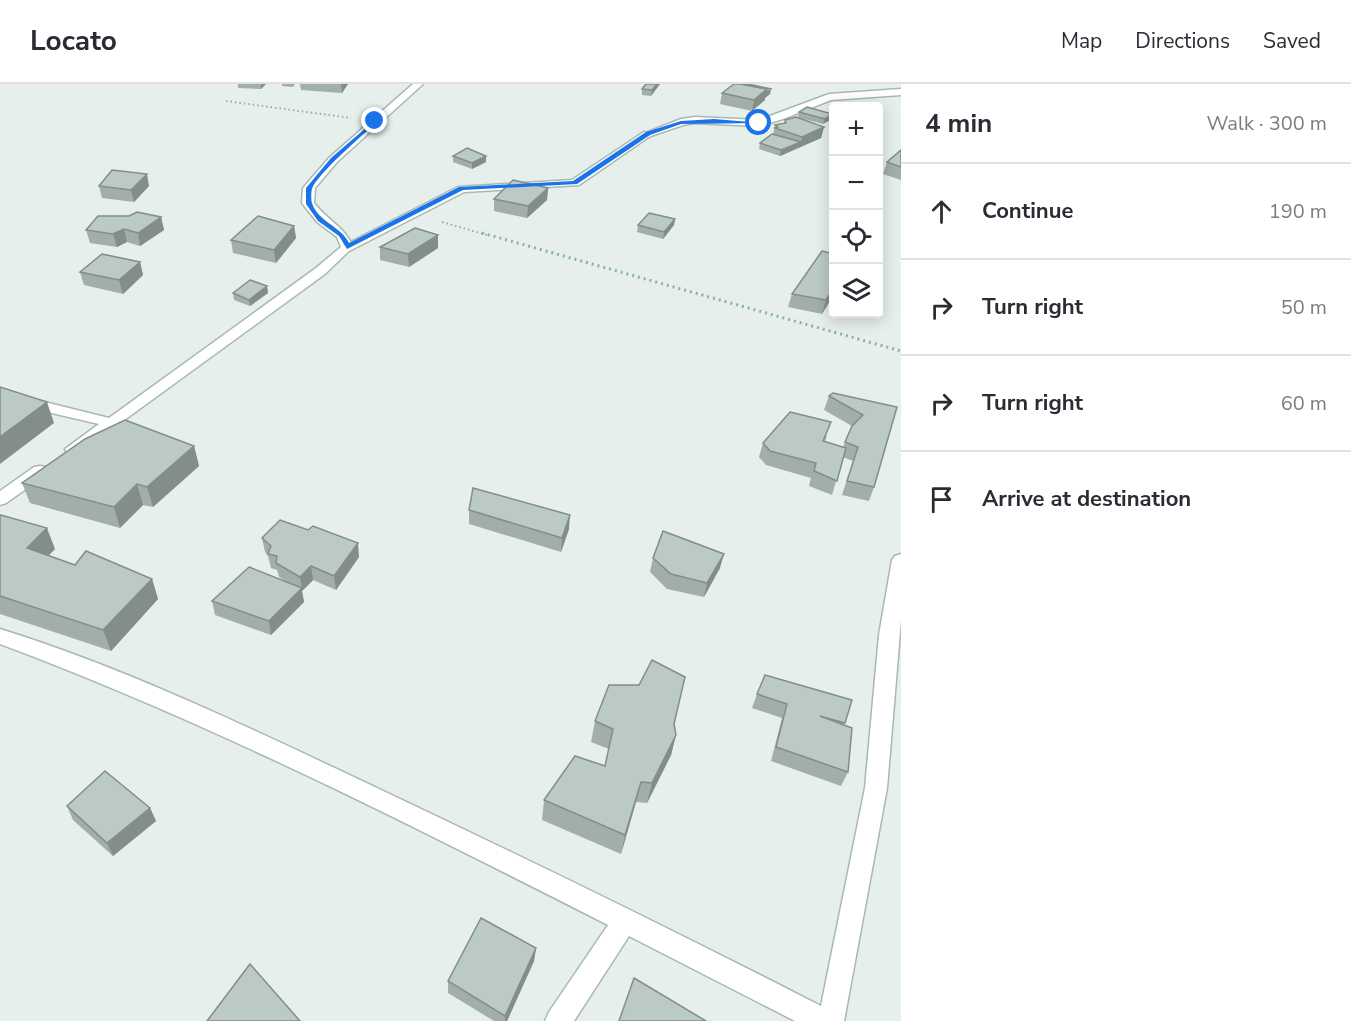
<!DOCTYPE html>
<html lang="en">
<head>
<meta charset="utf-8">
<style>
	body { margin:0; font-family:"Nunito Sans",sans-serif; background:#f7f7f7; color:#2b2b33 }
	.controls { position:absolute; right:18px; top:18px; display:grid; overflow:hidden; border-radius:6px; box-shadow:0 3px 15px #0003 }
	.controls button { width:54px; height:54px; display:grid; place-items:center; padding:0; border:0; border-bottom:2px solid #e1e1e2; background:#fff; color:#2b2b33; font:30px sans-serif }
	.stop { position:absolute; width:18px; height:18px; margin:-14px; border:4px solid #1a73e8; border-radius:50%; background:#fff }
	.stop.end { background:#1a73e8; border-color:#fff; box-shadow:0 2px 6px #0008 }
	.list { margin:0; padding:0; list-style:none }
	h2 { display:flex; justify-content:space-between; align-items:center; height:78px; margin:0; padding:0 24px; font-size:26px }
	h2 small { font-size:20px; font-weight:400; color:#7c7c81 }
	.list li { display:grid; grid-template-columns:39px 1fr auto; gap:18px; align-items:center; box-sizing:border-box; height:96px; padding:0 24px; border-top:2px solid #e1e1e2 }
	.list b { display:block; font-size:22px; white-space:nowrap }
	.list em { font-size:20px; font-style:normal; color:#7c7c81 }
	.icon { flex:none; width:33px; height:33px; fill:none; stroke:currentColor; stroke-width:2; stroke-linecap:round; stroke-linejoin:round }
	.map { position:relative; flex:none; width:901px; height:937px; overflow:hidden }
	header { display:flex; align-items:center; gap:36px; box-sizing:border-box; height:84px; padding:0 30px; background:#fff; border-bottom:2px solid #e1e1e2 }
	header strong { font-size:28px }
	nav { display:flex; gap:33px; margin-inline-start:auto; font-size:21px }
	main { display:flex }
	aside { flex:1; background:#fff }
	.map>svg:first-child { display:block }
</style>
</head>
<body>
<header>
<strong>Locato</strong>
<nav><a>Map</a><a>Directions</a><a>Saved</a></nav>
</header>
<main>
<div class="map">
<svg width="901" height="937" viewBox="0 0 901 937">
	<rect width="100%" height="100%" fill="#e6efeb"/>
	<g fill="none" stroke-linecap="round" stroke-linejoin="round">
		<defs>
			<polygon id="lane" points="644,48 653,50 579,101 464,108 351,166 347,167 341,163 458,103 572,96"/>
			<g id="street">
				<path d="M413,0h10l-86,78 -22,26 -1,15c13,17 31,24 39,44l-28,27 -246,179h-12l-2,-4 34,-25 -99,-23v-10l109,27 207,-150 25,-21 -4,-10 -20,-15 -15,-19 1,-15 26,-30z"/>
				<polygon points="901,5 901,11 831,16 783,35 759,42 695,39 683,41 648,53 643,50 681,35 695,33 759,36 829,10"/>
				<polygon points="40,382 46,383 48,387 46,391 6,419 0,421 0,407 34,383"/>
				<path d="M901,470v66l-14,168 -43,233h-49l-166,-85 -55,85h-29l4,-9 59,-87c-199,-101 -399,-203 -608,-281v-15c129,40 254,101 377,159 150,71 296,142 444,218l44,-218 14,-153 13,-75 3,-4z"/>
			</g>
		</defs>
		<!-- lane casing -->
		<use href="#lane" stroke="#a8b8b2" stroke-width="3"/>
		<!-- street casing -->
		<use href="#street" stroke="#a8b8b2" stroke-width="3"/>
		<!-- path-far1 -->
		<g stroke="#86b3a5" stroke-width="2" stroke-dasharray="1.5 3" stroke-linecap="butt">
			<polyline points="226,17 351,34"/>
			<polyline points="442,138 487,151"/>
		</g>
		<!-- path -->
		<polyline stroke="#86b3a5" stroke-width="3" stroke-dasharray="2 4" stroke-linecap="butt" points="482,149 901,267"/>
		<!-- lane -->
		<use href="#lane" fill="#fff" fill-rule="evenodd"/>
		<!-- street -->
		<use href="#street" fill="#fff" fill-rule="evenodd"/>
	</g>
	<!-- wall -->
	<g fill="#a1aea9">
		<polygon points="238,0 266,0 261,5 238,4"/>
		<polygon points="282,0 295,0 293,3 282,2"/>
		<polygon points="300,0 348,0 342,9 301,6"/>
		<polygon points="660,0 651,12 642,11 642,5"/>
		<polygon points="722,9 770,10 765,14 765,16 752,27 720,20"/>
		<polygon points="799,28 830,36 823,40 800,34 824,43 821,54 780,72 759,65 760,59 773,51 775,41 784,39 785,36 798,34"/>
		<polygon points="901,66 901,96 883,90 887,78"/>
		<polygon points="453,72 486,72 486,78 472,85 453,78"/>
		<polygon points="99,102 149,102 134,118 102,114"/>
		<polygon points="548,104 547,116 527,134 494,127 494,115"/>
		<polygon points="161,133 164,146 140,162 127,158 117,163 90,159 86,146"/>
		<polygon points="675,135 674,141 663,155 637,148 638,141"/>
		<polygon points="294,142 296,154 276,179 233,169 231,156"/>
		<polygon points="380,163 438,164 409,183 380,176"/>
		<polygon points="834,170 834,210 822,230 788,223 792,210"/>
		<polygon points="140,178 143,191 123,210 84,201 80,188"/>
		<polygon points="267,202 268,209 250,222 234,216 233,209"/>
		<polygon points="829,312 897,323 874,403 869,417 842,411 853,377 843,373 832,411 809,402 811,394 766,381 759,373 763,359 827,352 825,357 843,363 852,342 824,326"/>
		<polygon points="194,362 199,382 153,423 143,421 120,444 30,419 22,399"/>
		<polygon points="469,426 569,445 561,468 469,440"/>
		<polygon points="0,431 55,465 49,471 75,481 152,495 158,515 111,567 0,530"/>
		<polygon points="262,454 359,473 336,506 313,496 302,507 304,518 271,551 215,531 212,517 284,496 279,493 277,486 271,484 268,472 265,468"/>
		<polygon points="653,474 720,484 704,513 667,505 650,488"/>
		<polygon points="639,601 674,640 676,651 671,671 647,719 636,718 621,770 542,736 544,716 605,682 609,665 591,658 595,637"/>
		<polygon points="757,610 852,616 844,641 848,688 841,702 771,677 782,634 752,624"/>
		<polygon points="67,722 150,724 156,737 113,772 73,736"/>
		<polygon points="536,864 534,877 507,937 494,937 448,909 448,897"/>
	</g>
	<!-- shaded-wall -->
	<g fill="#838d89">
		<polygon points="261,0 266,0 261,5"/>
		<polygon points="341,0 348,0 342,9"/>
		<polygon points="657,0 660,0 651,12 652,6"/>
		<polygon points="767,5 771,5 770,10 765,14 765,16 752,27 754,16"/>
		<polygon points="832,30 830,36 823,40 825,35"/>
		<polygon points="824,43 821,54 780,72 781,66 801,58 802,53"/>
		<polygon points="486,72 486,78 472,85 472,79"/>
		<polygon points="147,90 149,102 134,118 131,106"/>
		<polygon points="548,104 547,116 527,134 528,122"/>
		<polygon points="161,133 164,146 140,162 138,149"/>
		<polygon points="675,135 674,141 663,155 664,148"/>
		<polygon points="294,142 296,154 276,179 274,166"/>
		<polygon points="124,145 127,158 117,163 113,150"/>
		<polygon points="438,151 438,164 409,183 408,170"/>
		<polygon points="140,178 143,191 123,210 119,196"/>
		<polygon points="267,202 268,209 250,222 249,216"/>
		<polygon points="834,204 834,210 822,230 826,216"/>
		<polygon points="47,318 54,339 0,380 0,353"/>
		<polygon points="194,362 199,382 153,423 147,403"/>
		<polygon points="137,400 143,421 120,444 114,423"/>
		<polygon points="570,431 569,445 561,468 562,454"/>
		<polygon points="47,444 55,465 36,484 27,464"/>
		<polygon points="358,459 359,473 336,506 334,492"/>
		<polygon points="724,470 720,484 704,513 707,499"/>
		<polygon points="311,482 313,496 302,507 304,518 271,551 269,537 302,504 300,493"/>
		<polygon points="152,495 158,515 111,567 103,546"/>
		<polygon points="676,651 671,671 647,719 652,699"/>
		<polygon points="641,698 636,718 621,770 625,751"/>
		<polygon points="150,724 156,737 113,772 107,759"/>
		<polygon points="536,864 534,877 507,937 505,937 505,932"/>
	</g>
	<!-- building -->
	<g fill="#bbcac4" stroke="#838d89" stroke-width="1.5">
		<polygon points="646,0 657,0 652,6 642,5"/>
		<polygon points="734,0 741,0 767,5 754,16 722,9"/>
		<polygon points="741,0 748,0 771,5 766,9 767,5"/>
		<polygon points="807,23 832,30 825,35 799,28"/>
		<polygon points="796,33 824,43 802,53 775,44 778,43 775,41 786,39 785,36"/>
		<polygon points="772,50 801,58 781,66 760,59"/>
		<polygon points="467,64 486,72 472,79 453,72"/>
		<polygon points="901,66 901,83 887,78"/>
		<polygon points="112,86 147,90 131,106 99,102"/>
		<polygon points="513,96 548,104 528,122 494,115"/>
		<polygon points="137,128 161,133 138,149 124,145 113,150 86,146 98,132 129,132"/>
		<polygon points="649,129 675,135 664,148 638,141"/>
		<polygon points="258,132 294,142 274,166 231,156"/>
		<polygon points="415,144 438,151 408,170 380,163"/>
		<polygon points="822,167 834,170 834,204 826,216 792,210"/>
		<polygon points="102,170 140,178 119,196 80,188"/>
		<polygon points="250,196 267,202 249,216 233,209"/>
		<polygon points="0,303 47,318 0,353"/>
		<polygon points="833,309 897,323 874,403 847,397 858,363 845,358 852,342 863,331 829,312"/>
		<polygon points="790,328 831,338 823,357 846,364 837,397 814,387 816,379 770,367 763,359"/>
		<polygon points="125,336 194,362 147,403 137,400 114,423 22,399 85,355"/>
		<polygon points="473,404 570,431 562,454 469,426"/>
		<polygon points="0,431 1,431 47,444 27,464 75,481 86,467 152,495 103,546 0,512"/>
		<polygon points="280,436 308,446 313,442 358,459 334,492 311,482 300,493 276,479 277,472 268,470 271,462 262,454"/>
		<polygon points="663,447 724,470 707,499 671,490 653,474"/>
		<polygon points="249,483 302,504 269,537 212,517"/>
		<polygon points="652,576 685,593 674,640 676,651 652,699 641,698 625,751 544,716 575,672 605,682 613,645 595,637 609,601 639,601"/>
		<polygon points="765,591 852,616 845,639 820,632 852,644 848,688 776,663 787,620 757,610"/>
		<polygon points="105,687 150,724 107,759 67,722"/>
		<polygon points="481,834 536,864 505,932 448,897"/>
		<polygon points="250,880 300,937 207,937"/>
		<polygon points="634,894 706,937 619,937"/>
	</g>
	<!-- route -->
	<path fill="#1a73e8" d="M714,35l48,4 -81,1 -31,11 -73,49 -114,6 -116,59 -8,-13 -21,-15 -12,-17v-16l25,-30 44,-38 2,2c-13,12 -61,53 -65,67 -1,2 -1,12 0,14 6,19 29,23 37,40l110,-56 114,-6 73,-49 35,-11z"/>
</svg>
<div class="controls">
<button>+</button>
<button>−</button>
<button><svg class="icon" aria-label="locate" viewBox="0 0 24 24"><circle cx="12" cy="12" r="6"/><path d="M12 2v4M12 18v4M2 12h4M18 12h4"/></svg></button>
<button><svg class="icon" aria-label="layers" viewBox="0 0 24 24"><path d="M12 4l9 5-9 5-9-5zM3 14l9 5 9-5"/></svg></button>
</div>
<div class="stop" style="left:759px;top:39px"></div>
<div class="stop end" style="left:375px;top:37px"></div>
</div>
<aside>
<h2>4 min<small>Walk · 300 m</small></h2>
<ul class="list">
<li><svg class="icon" aria-label="ahead" viewBox="0 0 24 24"><path d="M12 20V5M6 11l6-6 6 6"/></svg><div><b>Continue</b></div><em>190 m</em></li>
<li><svg class="icon" aria-label="right" viewBox="0 0 24 24"><path d="M7 20v-9h11M14 6l5 5-5 5"/></svg><div><b>Turn right</b></div><em>50 m</em></li>
<li><svg class="icon" aria-label="right" viewBox="0 0 24 24"><path d="M7 20v-9h11M14 6l5 5-5 5"/></svg><div><b>Turn right</b></div><em>60 m</em></li>
<li><svg class="icon" aria-label="arrive" viewBox="0 0 24 24"><path d="M6 21V4h12l-3 4 3 4H6"/></svg><div><b>Arrive at destination</b></div></li>
</ul>
</aside>
</main>
</body>
</html>
